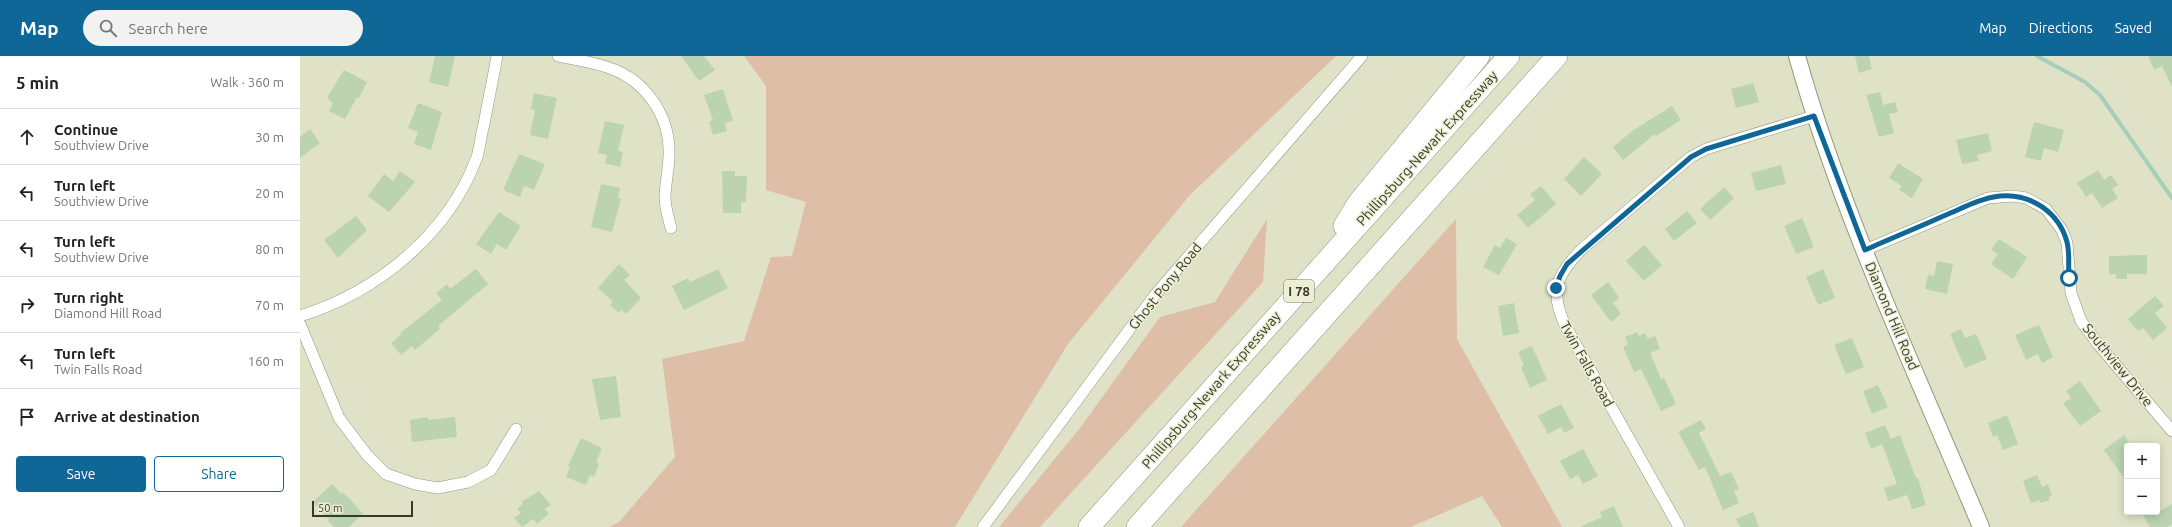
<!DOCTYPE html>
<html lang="en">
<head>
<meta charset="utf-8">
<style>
	body { margin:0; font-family:Ubuntu,sans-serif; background:#f2f2f2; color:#222 }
	.controls { position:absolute; right:12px; bottom:12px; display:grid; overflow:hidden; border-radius:4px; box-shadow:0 2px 10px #0003 }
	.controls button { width:36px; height:36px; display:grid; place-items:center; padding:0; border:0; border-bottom:1px solid #e0e0e0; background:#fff; color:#222; font:20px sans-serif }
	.scale { position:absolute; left:12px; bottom:10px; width:101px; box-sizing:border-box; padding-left:4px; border:2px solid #38392e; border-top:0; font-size:11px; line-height:14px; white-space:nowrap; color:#38392e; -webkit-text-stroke:3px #edefd4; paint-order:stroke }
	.stop { position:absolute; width:12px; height:12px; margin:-9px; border:3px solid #0f6797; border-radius:50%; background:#fff }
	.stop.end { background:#0f6797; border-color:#fff; box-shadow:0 1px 4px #0008 }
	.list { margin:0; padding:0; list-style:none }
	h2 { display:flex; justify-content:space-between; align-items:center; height:52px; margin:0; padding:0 16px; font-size:17px }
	h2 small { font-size:13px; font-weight:400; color:#767676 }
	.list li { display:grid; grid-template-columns:26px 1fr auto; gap:12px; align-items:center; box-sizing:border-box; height:56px; padding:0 16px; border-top:1px solid #e0e0e0 }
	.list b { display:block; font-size:15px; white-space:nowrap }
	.list p { margin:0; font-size:13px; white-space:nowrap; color:#767676 }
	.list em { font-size:13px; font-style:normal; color:#767676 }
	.actions { display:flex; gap:8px; padding:12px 16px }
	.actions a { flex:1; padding:9px 0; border:1px solid #0f6797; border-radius:4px; text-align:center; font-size:14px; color:#0f6797 }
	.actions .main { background:#0f6797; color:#fff }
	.icon { flex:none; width:22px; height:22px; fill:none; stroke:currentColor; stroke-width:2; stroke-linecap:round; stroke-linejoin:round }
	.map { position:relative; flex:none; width:1872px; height:471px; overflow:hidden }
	header { display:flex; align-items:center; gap:24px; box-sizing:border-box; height:56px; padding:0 20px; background:#0f6797; color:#fff }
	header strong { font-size:19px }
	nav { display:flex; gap:22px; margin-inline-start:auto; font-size:14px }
	.search { width:280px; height:36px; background:#f2f2f2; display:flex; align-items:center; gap:10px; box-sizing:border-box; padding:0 14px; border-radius:22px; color:#767676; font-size:15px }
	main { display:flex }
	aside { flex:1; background:#fff }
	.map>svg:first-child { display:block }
</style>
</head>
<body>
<header>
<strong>Map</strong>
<div class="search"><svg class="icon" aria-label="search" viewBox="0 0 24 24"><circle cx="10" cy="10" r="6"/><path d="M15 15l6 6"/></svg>Search here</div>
<nav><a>Map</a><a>Directions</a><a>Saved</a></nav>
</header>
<main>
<aside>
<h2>5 min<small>Walk · 360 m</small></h2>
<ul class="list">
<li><svg class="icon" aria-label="ahead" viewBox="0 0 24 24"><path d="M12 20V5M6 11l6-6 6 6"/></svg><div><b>Continue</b><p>Southview Drive</p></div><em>30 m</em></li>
<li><svg class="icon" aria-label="left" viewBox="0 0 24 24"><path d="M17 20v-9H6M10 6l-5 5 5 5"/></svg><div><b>Turn left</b><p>Southview Drive</p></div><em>20 m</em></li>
<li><svg class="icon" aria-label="left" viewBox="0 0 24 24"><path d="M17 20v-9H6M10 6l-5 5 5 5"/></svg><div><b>Turn left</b><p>Southview Drive</p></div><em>80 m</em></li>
<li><svg class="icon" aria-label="right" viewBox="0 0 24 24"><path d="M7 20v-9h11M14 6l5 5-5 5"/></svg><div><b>Turn right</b><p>Diamond Hill Road</p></div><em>70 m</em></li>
<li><svg class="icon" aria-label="left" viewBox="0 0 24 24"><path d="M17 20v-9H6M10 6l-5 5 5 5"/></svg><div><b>Turn left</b><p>Twin Falls Road</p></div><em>160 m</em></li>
<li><svg class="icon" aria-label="arrive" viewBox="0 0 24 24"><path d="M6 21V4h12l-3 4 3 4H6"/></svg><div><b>Arrive at destination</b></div></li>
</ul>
<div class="actions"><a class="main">Save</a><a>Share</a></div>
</aside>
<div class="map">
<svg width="1872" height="471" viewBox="0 0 1872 471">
	<rect width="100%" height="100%" fill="#e0e2c7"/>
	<!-- green -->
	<g fill="#debea6">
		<polygon points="444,0 1036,0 890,139 768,288 655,471 309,471 319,466 375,401 362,303 444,285 471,201 492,200 506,146 466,134 466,30"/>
		<polygon points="967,163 963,226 740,471 699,471 780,372 860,261 915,246"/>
		<polygon points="1156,163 1157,283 1262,471 1202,471 1182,440 1111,471 881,471"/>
	</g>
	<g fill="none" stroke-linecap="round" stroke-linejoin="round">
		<!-- stream -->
		<polyline stroke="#a5cfb9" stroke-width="4" points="1737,0 1785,26 1800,39 1872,142"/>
	</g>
	<!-- building -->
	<g fill="#bbd3b1">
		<polygon points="135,0 155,0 148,31 129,26"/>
		<polygon points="381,0 404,0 415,14 399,25"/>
		<polygon points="1555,0 1569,0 1572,13 1559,17"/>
		<polygon points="1848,0 1872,0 1872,31 1862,10 1854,14"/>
		<polygon points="44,14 67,26 59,42 57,41 45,63 29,55 33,47 27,42"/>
		<polygon points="1453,27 1459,46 1436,52 1431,33"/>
		<polygon points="423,33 433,65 425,67 427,75 413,79 409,66 413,64 404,39"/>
		<polygon points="1580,36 1583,49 1595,46 1598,56 1589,58 1594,77 1579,81 1566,39"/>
		<polygon points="234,37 257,42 248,83 230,79 235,54 231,53"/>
		<polygon points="118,47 142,56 131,94 114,88 118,76 108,72"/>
		<polygon points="1372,50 1381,64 1356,80 1355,78 1323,104 1313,91 1332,75"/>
		<polygon points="305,65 324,69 318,95 323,96 320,111 305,107 307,99 298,97"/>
		<polygon points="1734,66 1764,74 1758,96 1744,92 1741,105 1725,101"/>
		<polygon points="10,73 20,87 0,102 0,81"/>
		<polygon points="1688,77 1692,95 1677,99 1679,105 1662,108 1656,84"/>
		<polygon points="219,98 245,108 234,134 224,130 220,141 203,134"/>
		<polygon points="1284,101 1302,118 1281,140 1264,123"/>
		<polygon points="1598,107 1623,123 1612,142 1599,134 1602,130 1589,122"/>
		<polygon points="1481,109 1486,128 1456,135 1451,117"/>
		<polygon points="1798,114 1804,124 1811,119 1818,129 1812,133 1818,142 1802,152 1792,137 1786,141 1777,127"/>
		<polygon points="100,115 115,126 89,156 68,140 84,118 93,125"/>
		<polygon points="422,115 435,115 435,120 447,120 446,146 441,146 441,157 423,157"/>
		<polygon points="301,128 320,132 318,142 321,143 312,176 291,171"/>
		<polygon points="1241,130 1256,148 1228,172 1217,159 1235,144 1230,138"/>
		<polygon points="1424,131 1434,142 1410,164 1400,153"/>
		<polygon points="1387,155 1397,167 1374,185 1365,173"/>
		<polygon points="199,156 221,170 206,194 197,188 191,198 176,188"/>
		<polygon points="56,160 67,174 38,202 24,184"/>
		<polygon points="1502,162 1514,191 1496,198 1484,170"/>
		<polygon points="1206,182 1217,188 1199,219 1183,211 1195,189 1200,192"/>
		<polygon points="1699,183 1727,201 1713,223 1691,208 1698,198 1691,194"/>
		<polygon points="1344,189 1362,209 1344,225 1326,205"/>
		<polygon points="1847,199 1847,218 1827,218 1827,223 1816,223 1816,218 1809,218 1809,200"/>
		<polygon points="1637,205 1653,208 1647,238 1625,233 1628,219 1634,220"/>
		<polygon points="319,208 330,219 324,224 341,242 326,258 322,254 319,257 310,249 313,246 298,232"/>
		<polygon points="176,213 188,228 138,270 140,273 115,294 112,290 101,299 91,287 102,278 100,277 142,244 136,237 147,228 150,233"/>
		<polygon points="418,213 428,232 384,254 372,230 388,222 390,226"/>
		<polygon points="1523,213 1535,242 1518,249 1506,221"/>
		<polygon points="1308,226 1319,242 1313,247 1321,258 1311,266 1291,239"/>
		<polygon points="1855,240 1864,250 1855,257 1867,272 1853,284 1843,272 1838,275 1828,263"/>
		<polygon points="1214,247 1219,277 1203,280 1198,250"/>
		<polygon points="1739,269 1753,301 1742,307 1738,298 1726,304 1715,279"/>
		<polygon points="1661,273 1665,282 1676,278 1687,303 1665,312 1650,278"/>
		<polygon points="1337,276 1339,280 1345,277 1348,283 1355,280 1360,293 1350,297 1361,323 1364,322 1376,348 1361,355 1341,313 1334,316 1323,291 1328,288 1325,281"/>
		<polygon points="1552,282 1564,311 1546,318 1534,289"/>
		<polygon points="1232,290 1247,324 1230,332 1221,311 1224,309 1218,296"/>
		<polygon points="316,320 321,361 300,364 292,323"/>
		<polygon points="1780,325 1801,355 1780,370 1763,347 1771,342 1766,335"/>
		<polygon points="1578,329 1588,351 1572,358 1563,335"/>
		<polygon points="1261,348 1274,372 1264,377 1261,371 1248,378 1238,360"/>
		<polygon points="1707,359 1718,388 1703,394 1697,379 1693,381 1688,367"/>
		<polygon points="128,361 128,364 155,361 157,381 112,386 110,364"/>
		<polygon points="1401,364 1406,373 1399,377 1420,420 1431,416 1439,433 1434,435 1439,447 1423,454 1405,411 1399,414 1378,376"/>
		<polygon points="1585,369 1591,383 1600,379 1616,422 1618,422 1626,449 1612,453 1607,439 1588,445 1584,432 1597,428 1582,388 1571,393 1565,377"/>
		<polygon points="1824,379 1831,390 1827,390 1827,426 1804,394"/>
		<polygon points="281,382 302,392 296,406 299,408 294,421 290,419 286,429 266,421 270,411 268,410"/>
		<polygon points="1283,393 1298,420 1283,428 1278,419 1270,423 1260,405"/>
		<polygon points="1737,419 1742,431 1748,428 1752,439 1749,440 1750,444 1740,447 1739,444 1731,447 1723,425"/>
		<polygon points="32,428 41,438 43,437 50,443 63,458 49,471 34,471 27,464 29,463 13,446"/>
		<polygon points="239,435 251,449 245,453 249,458 237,468 233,463 222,471 214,462 221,457 217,453 223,448 221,446"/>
		<polygon points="1872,448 1872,468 1867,471 1850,471 1841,456 1858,456"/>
		<polygon points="1314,450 1323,471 1280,471 1302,461 1300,456"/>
		<polygon points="1453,456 1459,471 1440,471 1436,463"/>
	</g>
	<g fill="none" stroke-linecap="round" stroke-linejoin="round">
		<defs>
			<g id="minor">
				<path d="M258,0c18,4 37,6 54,13 33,12 56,45 57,80 1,17 -4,33 -4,49 0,10 4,21 6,30"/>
				<polyline points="1565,194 1688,142 1713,140 1726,142 1746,153 1762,174 1767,187 1771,237 1781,265 1798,288 1872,375"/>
				<path d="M0,260c77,-24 148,-81 177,-159 3,-10 4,-22 7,-33 4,-22 9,-45 13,-68"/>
				<polyline points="0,268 39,362 67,399 86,418 115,428 138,432 168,426 191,414 216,373"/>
				<polyline points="683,471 855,239 1062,0"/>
				<path d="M1379,471l-113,-200c-17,-35 -10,-52 16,-78l109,-92 15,-8 108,-33"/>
			</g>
			<path id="secondary" d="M1497,0c45,160 120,318 184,471"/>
			<g id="motorway">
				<polyline points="1044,170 1058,147 1179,0"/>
				<polyline points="789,471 1209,0"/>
				<polyline points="837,471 1257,0"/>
			</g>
		</defs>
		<!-- minor casing -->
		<use href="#minor" stroke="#94967d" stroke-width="12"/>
		<!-- secondary casing -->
		<use href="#secondary" stroke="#94967d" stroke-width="18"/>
		<!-- motorway casing -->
		<use href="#motorway" stroke="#94967d" stroke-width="22"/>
		<!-- minor -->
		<use href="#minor" stroke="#fff" stroke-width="11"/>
		<!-- secondary -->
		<use href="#secondary" stroke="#fff" stroke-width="16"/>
		<!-- motorway -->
		<use href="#motorway" stroke="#fff" stroke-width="21"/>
	</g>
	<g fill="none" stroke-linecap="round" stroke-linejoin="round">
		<!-- route -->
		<path stroke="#0f6797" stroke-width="5" d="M1256,232l4,-12 7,-12 124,-107 15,-8 108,-33 51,134c27,-12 54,-23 81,-35 17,-7 35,-17 54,-19 30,-3 59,16 67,46 3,11 1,24 2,36"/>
	</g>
	<g text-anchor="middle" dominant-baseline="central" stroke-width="3" stroke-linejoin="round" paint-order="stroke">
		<!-- shield labels -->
		<rect fill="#edefd4" stroke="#6e7060" stroke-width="1" x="984" y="224" width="30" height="22" rx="3"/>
		<g font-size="13" font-weight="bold" fill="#38392e">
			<text x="999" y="235">I 78</text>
		</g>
		<!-- street labels -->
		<g font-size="14" fill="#38392e" stroke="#edefd4">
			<text transform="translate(1127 92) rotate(-48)">Phillipsburg-Newark Expressway</text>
			<text transform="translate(865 230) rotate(-51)">Ghost Pony Road</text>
			<text transform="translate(1592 260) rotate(67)">Diamond Hill Road</text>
			<text transform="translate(1287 308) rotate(61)">Twin Falls Road</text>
			<text transform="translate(1818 309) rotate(51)">Southview Drive</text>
			<text transform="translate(911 334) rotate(-49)">Phillipsburg-Newark Expressway</text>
		</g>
	</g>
</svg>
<div class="controls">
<button>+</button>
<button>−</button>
</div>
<div class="scale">50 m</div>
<div class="stop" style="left:1769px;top:222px"></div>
<div class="stop end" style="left:1256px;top:232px"></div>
</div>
</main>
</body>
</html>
